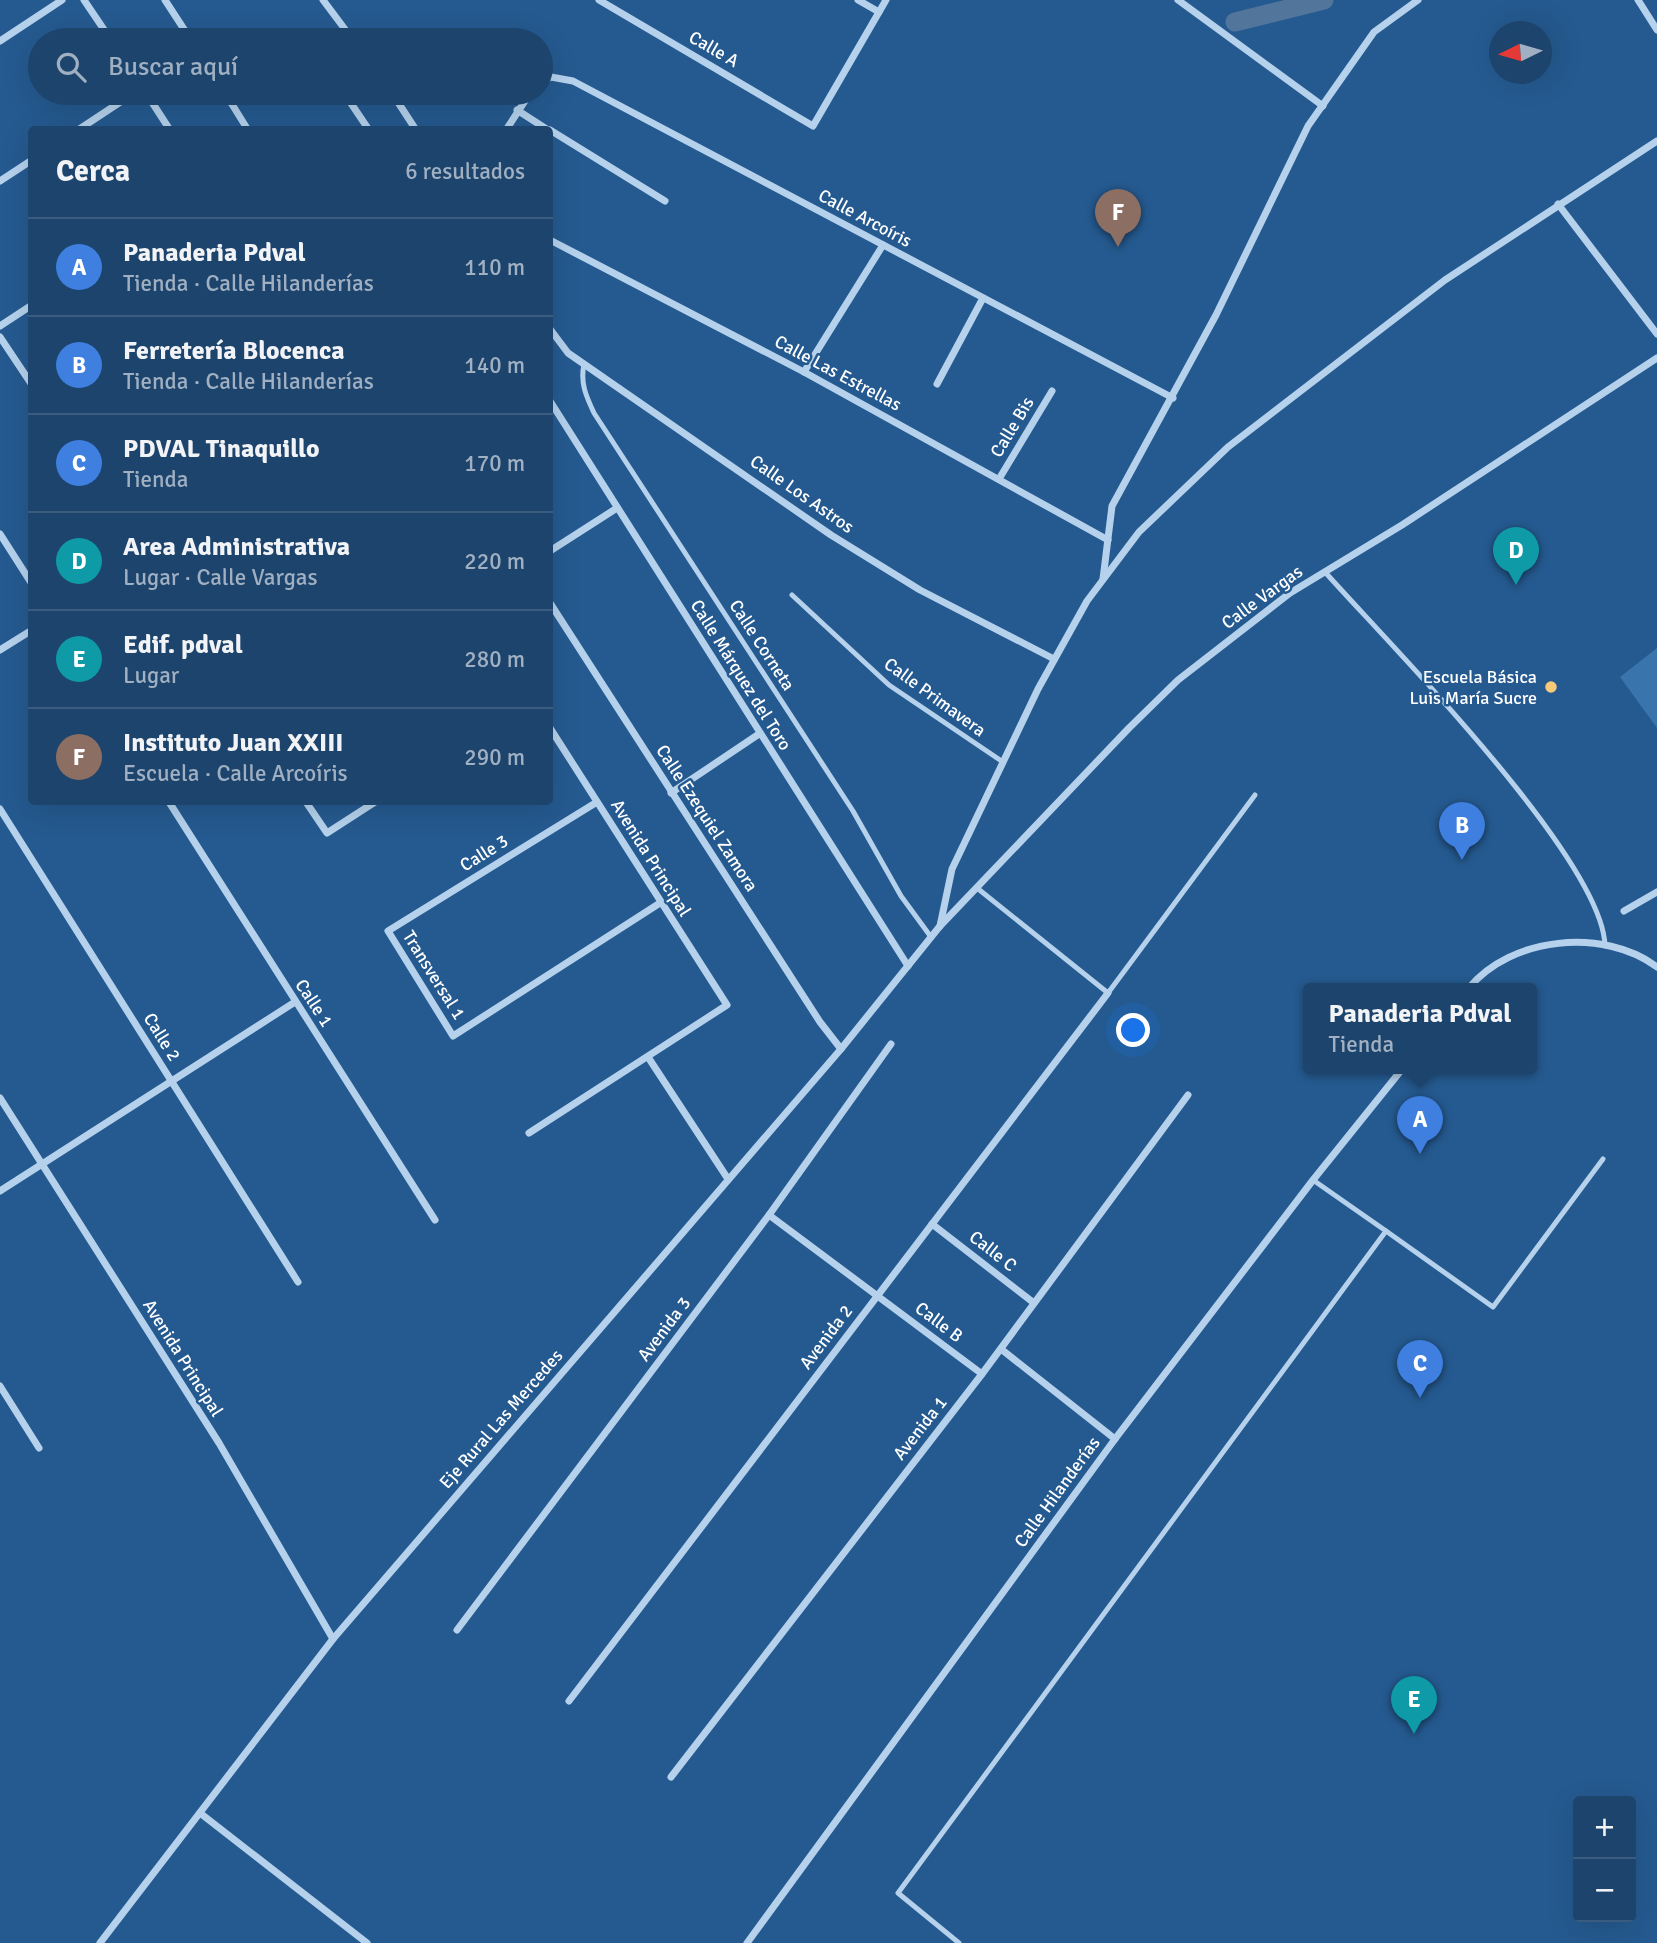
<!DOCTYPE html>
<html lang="es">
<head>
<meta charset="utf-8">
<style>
	body { margin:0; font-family:Signika,sans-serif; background:#294e74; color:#f1f3f6 }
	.controls { position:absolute; right:21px; bottom:21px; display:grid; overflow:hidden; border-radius:7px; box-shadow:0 7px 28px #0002 }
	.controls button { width:63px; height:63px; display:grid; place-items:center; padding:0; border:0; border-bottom:2px solid #3a5c7f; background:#1c446c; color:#f1f3f6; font:35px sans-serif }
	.compass { position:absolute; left:1489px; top:21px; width:63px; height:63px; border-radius:50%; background:#1c446c; box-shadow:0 7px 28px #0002; rotate:265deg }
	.you { position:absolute; left:1134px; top:1031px; width:24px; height:24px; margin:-18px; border:5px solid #fff; border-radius:50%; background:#1a73e8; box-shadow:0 0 0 10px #1a73e833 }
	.badge { display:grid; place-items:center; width:46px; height:46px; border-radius:50%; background:#95b2f1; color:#fff; font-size:23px; font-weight:700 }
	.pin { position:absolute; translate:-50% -58px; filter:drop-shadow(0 2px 4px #0008) }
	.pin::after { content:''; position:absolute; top:37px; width:24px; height:21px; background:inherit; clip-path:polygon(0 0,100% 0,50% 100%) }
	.popup { position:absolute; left:1303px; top:983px; width:234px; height:91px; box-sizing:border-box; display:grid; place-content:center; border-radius:7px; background:#1c446c; filter:drop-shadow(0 2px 5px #0005); font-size:23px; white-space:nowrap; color:#a0b0c2 }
	.popup b { font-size:26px; color:#f1f3f6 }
	.popup::after { content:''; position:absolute; left:50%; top:100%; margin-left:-14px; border:14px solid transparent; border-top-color:#1c446c }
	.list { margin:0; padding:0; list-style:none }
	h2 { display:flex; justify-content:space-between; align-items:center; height:91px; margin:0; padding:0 28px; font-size:30px }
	h2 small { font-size:23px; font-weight:400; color:#a0b0c2 }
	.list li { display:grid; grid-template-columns:46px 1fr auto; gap:21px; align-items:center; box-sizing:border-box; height:98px; padding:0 28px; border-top:2px solid #3a5c7f }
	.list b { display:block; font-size:26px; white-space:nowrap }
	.list p { margin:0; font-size:23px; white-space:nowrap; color:#a0b0c2 }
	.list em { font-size:23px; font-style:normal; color:#a0b0c2 }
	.icon { flex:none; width:38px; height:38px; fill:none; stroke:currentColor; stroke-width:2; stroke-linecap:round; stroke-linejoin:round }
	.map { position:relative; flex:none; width:1657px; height:1943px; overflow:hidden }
	.search { position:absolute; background:#1c446c; box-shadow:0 7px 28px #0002; left:28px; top:28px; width:525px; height:77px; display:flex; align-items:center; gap:18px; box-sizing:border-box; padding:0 24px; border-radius:38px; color:#a0b0c2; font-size:26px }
	.panel { position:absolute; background:#1c446c; box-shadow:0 7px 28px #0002; left:28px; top:126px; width:525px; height:679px; border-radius:7px }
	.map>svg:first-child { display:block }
</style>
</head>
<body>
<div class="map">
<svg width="1657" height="1943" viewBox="0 0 1657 1943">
	<rect width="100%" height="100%" fill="#255a90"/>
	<!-- green -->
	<polygon fill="#3974ac" points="1657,648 1657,728 1620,677"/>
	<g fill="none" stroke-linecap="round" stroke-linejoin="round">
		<!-- canal -->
		<polyline stroke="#51759b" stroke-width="19" points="1235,22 1324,0"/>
		<!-- service -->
		<g stroke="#b5d1ec" stroke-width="5">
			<path d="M584,364c-4,19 2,32 10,49l259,398 48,85 30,41"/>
			<path d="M1325,572c63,71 278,287 280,374"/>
			<polyline points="792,595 889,685 1003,762"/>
			<polyline points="977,888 1108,993 1255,795"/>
			<polyline points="1386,1231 1493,1307 1603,1159"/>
			<polyline points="959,1943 898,1893 1386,1231 1313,1180"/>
		</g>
		<!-- minor -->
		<g stroke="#b5d1ec" stroke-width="7">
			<polyline points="84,0 111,40"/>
			<polyline points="165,0 191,40"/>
			<polyline points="323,0 353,40"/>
			<polyline points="599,0 813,126 886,0"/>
			<polyline points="858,0 879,12"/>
			<polyline points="1178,0 1323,106"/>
			<polyline points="1638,0 1657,30"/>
			<polyline points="0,41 62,0"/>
			<polyline points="541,82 551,77 573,81 1173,398"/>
			<polyline points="146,93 170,130"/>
			<polyline points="225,93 248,130"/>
			<polyline points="344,93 369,130"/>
			<polyline points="392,93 416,130"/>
			<polyline points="231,103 247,93"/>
			<polyline points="517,110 548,130"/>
			<polyline points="78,130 134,93"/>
			<polyline points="506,130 530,93"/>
			<polyline points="550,130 665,201"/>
			<polyline points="0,181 32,160"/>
			<polyline points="1558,204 1657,334"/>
			<polyline points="550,240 804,372 1108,540"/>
			<polyline points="0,326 32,305"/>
			<polyline points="550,329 568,353 831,535 920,590 1054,659"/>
			<polyline points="0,337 32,385"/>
			<polyline points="804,372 883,245"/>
			<polyline points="937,384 983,298"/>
			<polyline points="550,401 908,966"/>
			<polyline points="999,479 1052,391"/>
			<polyline points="0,534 32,584"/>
			<polyline points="550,551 617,508"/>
			<polyline points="1103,579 1112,506 1216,315 1308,126 1374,32 1418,0"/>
			<polyline points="550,603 820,1022 841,1049"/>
			<polyline points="0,650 32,630"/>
			<polyline points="671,793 759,734"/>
			<polyline points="169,802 435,1220"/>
			<polyline points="306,802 327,833 375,802"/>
			<polyline points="597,802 388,931 453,1036 660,903"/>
			<polyline points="0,809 298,1282"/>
			<polyline points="1624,911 1657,892"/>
			<polyline points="940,926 952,869 1038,689 1087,601 1139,532 1228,447 1445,280 1657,141"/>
			<path d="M1469,988c41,-51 135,-61 188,-21"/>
			<polyline points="648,1057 728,1179"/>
			<polyline points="0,1098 219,1443 333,1639"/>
			<polyline points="529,1133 727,1005 550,728"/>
			<polyline points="0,1191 295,1002"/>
			<polyline points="769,1215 982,1374"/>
			<polyline points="932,1224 1034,1303"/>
			<polyline points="1001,1349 1115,1439"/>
			<polyline points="0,1386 39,1448"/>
			<polyline points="457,1630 769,1215 891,1044"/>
			<polyline points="569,1701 1108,993"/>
			<polyline points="671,1777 982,1374 1188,1095"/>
			<polyline points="200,1813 367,1943"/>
			<polyline points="100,1943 333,1639 841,1049 940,926 1129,728 1178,680 1290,593 1402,525 1657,358"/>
			<polyline points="747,1943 1115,1439 1313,1180 1403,1068"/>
		</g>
	</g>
	<!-- markers -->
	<circle fill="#f6ca79" stroke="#255a90" stroke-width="2.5" cx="1551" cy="687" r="7"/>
	<g text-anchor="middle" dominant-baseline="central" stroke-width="5" stroke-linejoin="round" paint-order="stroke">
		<!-- street labels -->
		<g font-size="18" fill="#fff" stroke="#255a90">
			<text transform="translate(714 49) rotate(30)">Calle A</text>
			<text transform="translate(865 218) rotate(28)">Calle Arcoíris</text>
			<text transform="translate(838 373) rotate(28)">Calle Las Estrellas</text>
			<text transform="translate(1012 427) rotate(-59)">Calle Bis</text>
			<text transform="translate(802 494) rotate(35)">Calle Los Astros</text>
			<text transform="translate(1262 597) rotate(-36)">Calle Vargas</text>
			<text transform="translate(762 645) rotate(57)">Calle Corneta</text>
			<text transform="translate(741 675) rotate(58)">Calle Márquez del Toro</text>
			<text transform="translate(935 697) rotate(36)">Calle Primavera</text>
			<text transform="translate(707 818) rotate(57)">Calle Ezequiel Zamora</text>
			<text transform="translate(484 853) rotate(-32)">Calle 3</text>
			<text transform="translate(651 858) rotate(58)">Avenida Principal</text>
			<text transform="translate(434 975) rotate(58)">Transversal 1</text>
			<text transform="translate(314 1003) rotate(57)">Calle 1</text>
			<text transform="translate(162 1037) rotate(58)">Calle 2</text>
			<text transform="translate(993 1251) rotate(38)">Calle C</text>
			<text transform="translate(939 1322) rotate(37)">Calle B</text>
			<text transform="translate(664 1329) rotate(-53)">Avenida 3</text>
			<text transform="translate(826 1337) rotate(-53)">Avenida 2</text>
			<text transform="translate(183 1358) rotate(58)">Avenida Principal</text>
			<text transform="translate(501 1419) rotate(-49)">Eje Rural Las Mercedes</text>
			<text transform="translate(920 1428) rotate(-52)">Avenida 1</text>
			<text transform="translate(1057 1492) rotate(-54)">Calle Hilanderías</text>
		</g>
		<!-- poi labels -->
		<g font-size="18" fill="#fff" stroke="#255a90" text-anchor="end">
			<text x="1537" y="677">Escuela Básica<tspan x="1537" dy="21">Luis María Sucre</tspan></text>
		</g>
	</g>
</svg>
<div class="controls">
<button>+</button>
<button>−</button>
</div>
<svg class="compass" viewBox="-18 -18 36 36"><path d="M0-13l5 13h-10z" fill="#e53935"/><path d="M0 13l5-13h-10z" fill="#a0b0c2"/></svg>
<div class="you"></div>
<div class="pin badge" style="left:1420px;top:1154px;background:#3f7fe0">A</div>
<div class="popup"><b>Panaderia Pdval</b>Tienda</div>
<div class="pin badge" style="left:1462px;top:860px;background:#3f7fe0">B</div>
<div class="pin badge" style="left:1420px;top:1398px;background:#3f7fe0">C</div>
<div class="pin badge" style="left:1516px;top:585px;background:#0f9aa8">D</div>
<div class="pin badge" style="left:1414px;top:1734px;background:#0f9aa8">E</div>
<div class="pin badge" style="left:1118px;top:247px;background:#8d6e63">F</div>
<div class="search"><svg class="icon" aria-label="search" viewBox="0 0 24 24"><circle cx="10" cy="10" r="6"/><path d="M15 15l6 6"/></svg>Buscar aquí</div>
<section class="panel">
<h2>Cerca<small>6 resultados</small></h2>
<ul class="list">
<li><span class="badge" style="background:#3f7fe0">A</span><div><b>Panaderia Pdval</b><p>Tienda · Calle Hilanderías</p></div><em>110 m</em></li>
<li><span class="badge" style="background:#3f7fe0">B</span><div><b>Ferretería Blocenca</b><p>Tienda · Calle Hilanderías</p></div><em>140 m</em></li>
<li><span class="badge" style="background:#3f7fe0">C</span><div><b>PDVAL Tinaquillo</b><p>Tienda</p></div><em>170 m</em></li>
<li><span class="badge" style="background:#0f9aa8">D</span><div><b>Area Administrativa</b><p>Lugar · Calle Vargas</p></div><em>220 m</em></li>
<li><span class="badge" style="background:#0f9aa8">E</span><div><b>Edif. pdval</b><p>Lugar</p></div><em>280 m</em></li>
<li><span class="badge" style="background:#8d6e63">F</span><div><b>Instituto Juan XXIII</b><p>Escuela · Calle Arcoíris</p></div><em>290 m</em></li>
</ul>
</section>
</div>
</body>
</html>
